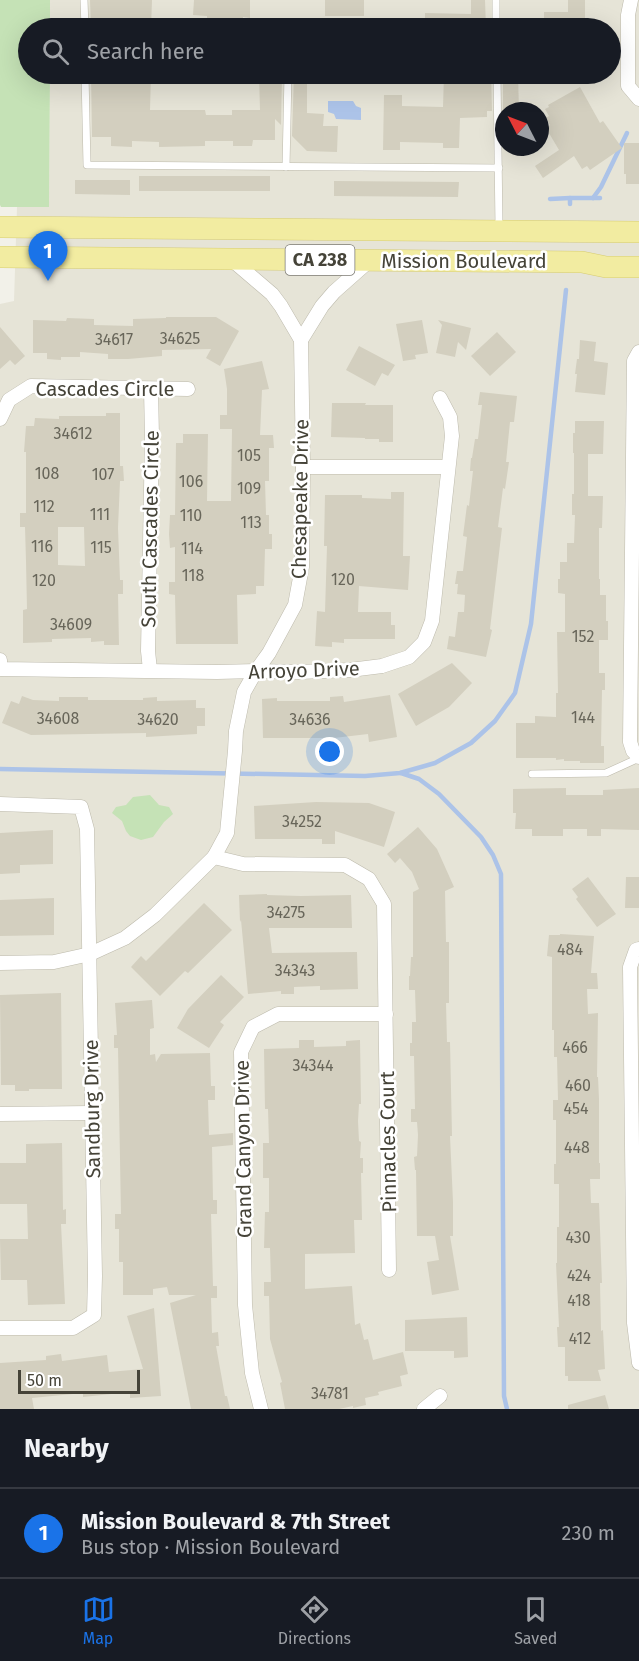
<!DOCTYPE html>
<html lang="en">
<head>
<meta charset="utf-8">
<style>
	body { margin:0; font-family:"Fira Sans",sans-serif; background:#20242c; color:#f1f3f6 }
	.compass { position:absolute; left:495px; top:102px; width:54px; height:54px; border-radius:50%; background:#171b24; box-shadow:0 6px 24px #0002; rotate:312deg }
	.scale { position:absolute; left:18px; bottom:15px; width:122px; box-sizing:border-box; padding-left:6px; border:3px solid #454338; border-top:0; font-size:16px; line-height:21px; white-space:nowrap; color:#454338; -webkit-text-stroke:4px #fff; paint-order:stroke }
	.you { position:absolute; left:330px; top:752px; width:21px; height:21px; margin:-15px; border:4px solid #fff; border-radius:50%; background:#1a73e8; box-shadow:0 0 0 9px #1a73e833 }
	.badge { display:grid; place-items:center; width:39px; height:39px; border-radius:50%; background:#1a73e8; color:#fff; font-size:20px; font-weight:700 }
	.pin { position:absolute; translate:-50% -50px; filter:drop-shadow(0 2px 3px #0008) }
	.pin::after { content:''; position:absolute; top:32px; width:21px; height:18px; background:inherit; clip-path:polygon(0 0,100% 0,50% 100%) }
	.list { margin:0; padding:0; list-style:none }
	h2 { display:flex; justify-content:space-between; align-items:center; height:78px; margin:0; padding:0 24px; font-size:26px }
	h2 small { font-size:20px; font-weight:400; color:#9ea1a6 }
	.list li { display:grid; grid-template-columns:39px 1fr auto; gap:18px; align-items:center; box-sizing:border-box; height:90px; padding:0 24px; border-top:2px solid #363941 }
	.list b { display:block; font-size:22px; white-space:nowrap }
	.list p { margin:0; font-size:20px; white-space:nowrap; color:#9ea1a6 }
	.list em { font-size:20px; font-style:normal; color:#9ea1a6 }
	.icon { flex:none; width:33px; height:33px; fill:none; stroke:currentColor; stroke-width:2; stroke-linecap:round; stroke-linejoin:round }
	.map { position:relative; flex:none; width:639px; height:1409px; overflow:hidden }
	.search { position:absolute; background:#171b24; box-shadow:0 6px 24px #0002; left:18px; right:18px; top:18px; height:66px; display:flex; align-items:center; gap:15px; box-sizing:border-box; padding:0 21px; border-radius:33px; color:#9ea1a6; font-size:22px }
	.sheet { height:168px; background:#171b24 }
	nav { display:flex; justify-content:space-around; align-items:center; box-sizing:border-box; height:84px; border-top:2px solid #363941; background:#171b24; font-size:16px; color:#9ea1a6 }
	nav a { display:grid; justify-items:center; gap:3px }
	nav .on { color:#1a73e8 }
	.map>svg:first-child { display:block }
</style>
</head>
<body>
<div class="map">
<svg width="639" height="1409" viewBox="0 0 639 1409">
	<rect width="100%" height="100%" fill="#f2f1e9"/>
	<!-- residential -->
	<path fill="#e6e4d7" fill-rule="evenodd" d="M50,0h589v1409h-639v-1105l14,-3 3,-94 32,-1 1,-132h560v-46h-560zM504,111h36v36h-36z"/>
	<!-- green -->
	<g fill="#c5e2b6">
		<polygon points="0,0 50,0 50,28 28,28 28,74 50,74 49,207 1,207 0,205"/>
		<polygon points="150,795 159,805 169,807 173,814 164,822 153,837 141,840 130,836 126,831 122,821 112,813 116,807 126,805 133,797"/>
	</g>
	<!-- water -->
	<polygon fill="#acc3e8" points="328,101 353,101 356,106 361,108 361,120 336,119 334,114 328,112"/>
	<g fill="none" stroke-linecap="round" stroke-linejoin="round">
		<!-- stream -->
		<g stroke="#acc3e8" stroke-width="4.5">
			<polyline points="593,198 601,187 627,133"/>
			<polyline points="550,199 570,198"/>
			<polyline points="570,204 570,198 600,198"/>
			<polyline points="0,769 365,776 400,773 435,763 471,743 495,721 515,693 531,624 566,290"/>
			<polyline points="401,773 419,779 439,794 481,837 493,855 501,874 504,1396 507,1409"/>
		</g>
	</g>
	<!-- building -->
	<g fill="#d3cfbf" fill-rule="evenodd">
		<polygon points="90,0 152,0 151,28 91,28"/>
		<polygon points="194,0 250,0 250,18 243,17 242,28 207,28 207,16 193,15"/>
		<rect x="325" y="0" width="39" height="16"/>
		<polygon points="471,0 485,0 486,28 425,28 425,13 471,14"/>
		<polygon points="568,0 585,0 585,28 544,28 544,12 568,12"/>
		<polygon points="91,74 151,74 150,110 205,110 206,115 232,115 232,110 260,110 259,74 282,74 281,125 275,119 275,140 253,140 252,146 233,146 233,141 205,141 205,146 159,147 159,142 132,141 132,147 111,146 111,137 92,137"/>
		<polygon points="294,74 307,74 307,113 324,114 323,126 338,126 337,152 307,151 292,136"/>
		<polygon points="444,74 491,74 492,111 487,111 487,117 460,118 459,148 443,148 443,143 400,142 400,150 383,150 384,95 402,95 402,106 443,107"/>
		<polygon points="503,74 518,74 519,111 503,111"/>
		<polygon points="580,87 600,123 603,121 622,148 590,170 587,166 582,169 574,156 543,178 535,166 559,150 546,128 550,125 546,118 549,116 545,109 549,107 548,105"/>
		<polygon points="624,143 639,143 639,184 626,184 626,174 624,174"/>
		<rect x="139" y="176" width="131" height="15"/>
		<polygon points="75,180 130,180 130,195 75,194"/>
		<polygon points="334,181 459,182 458,197 334,196"/>
		<polygon points="166,317 216,317 239,331 220,366 206,358 211,349 162,350 162,356 128,359 108,359 108,354 80,352 80,357 61,357 61,360 47,359 47,353 33,353 33,320 66,321 67,318 94,319 94,325 133,326 133,319 166,318"/>
		<polygon points="422,320 428,353 415,355 416,359 403,361 396,324"/>
		<polygon points="438,320 471,328 466,350 458,342 455,357 436,353 442,325"/>
		<polygon points="0,327 25,356 15,365 10,360 0,369"/>
		<polygon points="497,332 516,352 490,376 471,356"/>
		<polygon points="580,340 596,342 594,361 608,363 605,395 575,392 577,374 575,374 577,359 579,359"/>
		<polygon points="359,346 395,365 388,376 382,373 375,386 346,370"/>
		<polygon points="262,361 269,389 262,390 260,435 273,435 274,448 269,448 269,481 265,481 266,515 269,515 269,534 272,534 272,549 265,549 264,586 256,586 256,594 237,595 238,644 176,644 175,595 169,594 169,582 175,582 175,547 170,548 169,534 170,515 175,515 176,443 183,443 183,434 208,434 207,501 231,501 232,429 220,429 220,415 227,415 227,389 224,369"/>
		<polygon points="480,392 517,396 514,422 510,422 506,462 509,462 505,489 503,488 498,527 502,528 490,629 492,630 486,657 447,649 449,636 455,637 458,612 464,612 465,595 457,594 458,584 455,584 457,571 463,571 467,537 463,536 467,505 469,506 473,471 470,471 471,458 472,458 475,439 478,439 482,405 478,405"/>
		<polygon points="332,403 366,403 365,405 393,405 393,442 379,442 379,439 365,439 365,438 331,437"/>
		<path d="M106,413h14v53h3l1,15h-4l-2,47 2,52h3v14h-5l1,51h-15v-4l-13,1v-4l-39,1v3l-29,1v-33l4,-1 -1,-48 -1,-34h-5v-14h6v-61h-2l2,-26h8l1,-8 24,1v-3h47zM58,527h26l1,39 -27,-1z"/>
		<polygon points="575,421 604,421 603,454 588,454 588,496 603,496 602,528 599,528 599,579 600,579 600,595 606,595 606,621 608,621 608,640 599,640 599,673 605,673 605,690 602,690 601,746 604,746 604,763 580,763 580,761 564,761 564,759 556,760 556,758 516,758 516,723 535,723 535,716 556,717 556,693 558,693 557,632 565,632 565,594 558,593 558,579 560,579 560,562 567,562 567,543 574,543 575,515 572,515 572,494 574,494 574,453 573,453 573,433 575,433"/>
		<polygon points="391,492 404,492 403,556 410,556 408,590 359,586 358,612 391,612 391,625 395,625 395,639 344,639 344,643 332,642 332,647 315,646 317,611 325,612 327,546 324,546 325,495 362,495 362,498 391,499"/>
		<polygon points="452,663 472,683 449,707 416,726 398,694"/>
		<polygon points="390,695 397,737 369,742 368,734 334,738 263,738 262,699 277,698 277,701 330,701 330,697 343,696 344,702"/>
		<polygon points="22,696 33,700 59,701 59,697 88,697 88,700 143,700 143,698 157,697 157,701 196,700 196,708 205,708 205,726 197,726 197,734 146,737 146,733 31,735 2,723 11,701 19,704"/>
		<polygon points="566,788 566,795 603,795 603,790 639,788 639,830 601,829 601,836 587,836 587,829 563,829 563,836 532,836 532,829 515,829 516,813 513,813 513,789"/>
		<polygon points="316,802 369,803 395,812 384,847 335,831 335,844 322,844 322,839 255,839 254,806"/>
		<polygon points="418,827 437,849 454,887 445,891 446,942 449,942 449,1003 446,1003 447,1042 450,1042 452,1136 450,1136 453,1202 453,1236 450,1236 459,1290 432,1295 427,1262 439,1260 435,1236 417,1236 416,1170 415,1170 414,1157 417,1156 418,1135 417,1122 411,1122 411,1109 415,1109 414,1056 410,1056 410,1043 412,1043 412,1022 416,1022 415,990 409,990 409,976 410,976 411,957 413,957 413,892 419,889 412,872 400,858 395,863 387,854"/>
		<polygon points="53,830 53,864 20,865 20,873 0,874 0,833"/>
		<polygon points="588,877 616,914 597,927 576,899 578,897 572,889"/>
		<polygon points="626,877 639,877 639,908 625,908"/>
		<polygon points="267,894 267,895 301,896 351,895 352,928 269,928 272,953 357,952 358,989 320,990 320,986 294,987 294,994 281,994 281,991 248,994 241,920 240,922 239,895"/>
		<polygon points="54,898 54,935 0,936 0,900"/>
		<polygon points="204,903 232,930 188,973 185,971 160,996 131,967 141,956 146,961"/>
		<polygon points="560,934 594,936 591,973 597,973 598,989 587,989 588,1014 598,1013 597,1077 598,1077 599,1099 599,1163 600,1163 600,1179 590,1179 591,1203 599,1203 602,1283 600,1283 601,1331 603,1330 605,1369 598,1370 601,1381 568,1381 568,1376 565,1376 565,1347 558,1347 557,1327 559,1327 556,1263 557,1263 557,1227 559,1227 559,1184 554,1184 554,1164 556,1164 556,1120 553,1120 553,1100 558,1100 557,1057 554,1057 554,1030 552,1030 552,957 547,956 549,935 560,935"/>
		<polygon points="221,975 244,997 220,1022 224,1025 209,1048 177,1028 188,1009"/>
		<polygon points="61,993 62,1089 29,1089 29,1091 15,1091 15,1085 1,1085 0,995"/>
		<polygon points="152,1000 154,1028 150,1029 150,1055 155,1054 156,1062 161,1054 210,1053 211,1086 215,1086 215,1100 208,1100 209,1135 233,1133 233,1145 212,1147 213,1200 217,1200 217,1214 211,1214 213,1286 217,1286 217,1298 211,1298 212,1333 218,1332 219,1346 216,1346 225,1396 227,1396 230,1409 191,1409 170,1303 196,1295 169,1295 167,1287 153,1289 153,1295 123,1295 123,1262 119,1262 119,1229 115,1229 115,1214 121,1214 118,1048 114,1048 114,1035 117,1035 115,1003"/>
		<polygon points="299,1040 314,1040 314,1047 346,1046 346,1041 360,1040 361,1104 359,1104 358,1121 359,1141 361,1142 360,1158 363,1158 363,1173 361,1173 362,1220 354,1220 355,1253 305,1254 305,1289 352,1286 355,1325 360,1323 364,1340 368,1339 373,1360 403,1352 408,1374 400,1376 402,1386 378,1392 379,1395 365,1398 366,1405 353,1408 353,1406 339,1409 285,1409 280,1383 282,1382 270,1339 269,1296 264,1296 264,1282 271,1282 270,1248 264,1248 265,1212 269,1212 269,1178 263,1178 263,1143 269,1143 268,1109 265,1109 264,1049 299,1048"/>
		<polygon points="62,1143 63,1210 66,1209 66,1224 61,1224 65,1304 28,1305 27,1280 1,1280 0,1239 28,1239 27,1204 0,1204 0,1163 26,1163 26,1144"/>
		<polygon points="154,1308 161,1396 130,1398 130,1392 83,1397 83,1393 32,1398 34,1409 0,1409 0,1363 46,1360 46,1356 61,1354 62,1361 107,1355 109,1372 143,1369 127,1316"/>
		<polygon points="467,1317 468,1357 454,1358 454,1351 405,1351 405,1320"/>
		<polygon points="605,1395 609,1409 568,1409 568,1405"/>
	</g>
	<g fill="none" stroke-linecap="round" stroke-linejoin="round">
		<defs>
			<g id="lane">
				<polyline points="84,0 85,28"/>
				<polyline points="496,0 496,28"/>
				<polyline points="85,74 87,165 499,168"/>
				<polyline points="497,74 499,227"/>
				<polyline points="286,167 288,74"/>
				<polyline points="532,774 606,773 639,758"/>
			</g>
			<g id="street">
				<polyline points="631,0 628,15 628,86 639,99"/>
				<polyline points="301,340 322,306 334,292 369,261"/>
				<polyline points="639,352 634,361 630,742 633,751 639,757"/>
				<polyline points="0,419 9,400 31,386 188,389"/>
				<polyline points="303,467 448,467"/>
				<polyline points="0,660 0,669 217,672 256,671 299,672 350,670 382,666 409,657 424,642 432,621 452,436 450,417 440,398"/>
				<polyline points="150,670 148,651 152,437 151,389"/>
				<polyline points="0,804 81,807 87,829 95,1276 94,1315 73,1328 0,1328"/>
				<polyline points="214,857 243,864 345,865 369,879 384,904 389,1270"/>
				<polyline points="639,949 636,950 630,967 634,1323 639,1363"/>
				<polyline points="0,963 54,962 90,954 125,938 155,915 214,857 227,833 235,751 236,731 244,692 256,671 269,653 295,605 302,567 303,467 301,340 281,306 272,294 231,259"/>
				<polyline points="0,1114 91,1113"/>
				<polyline points="261,1409 252,1373 245,1305 241,1052 253,1027 278,1014 386,1014"/>
				<polyline points="424,1409 440,1396"/>
			</g>
			<g id="primary">
				<polyline points="0,227 639,232"/>
				<polyline points="0,257 582,262 606,267 639,267"/>
			</g>
		</defs>
		<!-- lane casing -->
		<use href="#lane" stroke="#bdbaac" stroke-width="8"/>
		<!-- street casing -->
		<use href="#street" stroke="#bdbaac" stroke-width="15"/>
		<!-- primary casing -->
		<use href="#primary" stroke="#d6cc73" stroke-width="22"/>
		<!-- lane -->
		<use href="#lane" stroke="#fff" stroke-width="7"/>
		<!-- street -->
		<use href="#street" stroke="#fff" stroke-width="14"/>
		<!-- primary -->
		<use href="#primary" stroke="#f2eca1" stroke-width="21"/>
	</g>
	<g text-anchor="middle" dominant-baseline="central" stroke-width="5" stroke-linejoin="round" paint-order="stroke">
		<!-- number labels -->
		<g font-size="16" fill="#68665a">
			<text x="180" y="338">34625</text>
			<text x="114" y="339">34617</text>
			<text x="73" y="433">34612</text>
			<text x="249" y="455">105</text>
			<text x="47" y="473">108</text>
			<text x="103" y="474">107</text>
			<text x="191" y="481">106</text>
			<text x="249" y="488">109</text>
			<text x="44" y="506">112</text>
			<text x="100" y="514">111</text>
			<text x="191" y="515">110</text>
			<text x="251" y="522">113</text>
			<text x="42" y="546">116</text>
			<text x="101" y="547">115</text>
			<text x="192" y="548">114</text>
			<text x="193" y="575">118</text>
			<text x="343" y="579">120</text>
			<text x="44" y="580">120</text>
			<text x="71" y="624">34609</text>
			<text x="583" y="636">152</text>
			<text x="583" y="717">144</text>
			<text x="58" y="718">34608</text>
			<text x="158" y="719">34620</text>
			<text x="310" y="719">34636</text>
			<text x="302" y="821">34252</text>
			<text x="286" y="912">34275</text>
			<text x="570" y="949">484</text>
			<text x="295" y="970">34343</text>
			<text x="575" y="1047">466</text>
			<text x="313" y="1065">34344</text>
			<text x="578" y="1085">460</text>
			<text x="576" y="1108">454</text>
			<text x="577" y="1147">448</text>
			<text x="578" y="1237">430</text>
			<text x="579" y="1275">424</text>
			<text x="579" y="1300">418</text>
			<text x="580" y="1338">412</text>
			<text x="330" y="1393">34781</text>
		</g>
		<!-- shield labels -->
		<rect fill="#fff" stroke="#7d7b74" stroke-width="1.5" x="285.5" y="245" width="69" height="30" rx="4.5"/>
		<g font-size="18" font-weight="bold" fill="#454338">
			<text x="320" y="260">CA 238</text>
		</g>
		<!-- street labels -->
		<g font-size="20" fill="#454338" stroke="#fff">
			<text x="464" y="261">Mission Boulevard</text>
			<text x="105" y="389">Cascades Circle</text>
			<text transform="translate(300 499) rotate(-89)">Chesapeake Drive</text>
			<text transform="translate(150 529) rotate(-89)">South Cascades Circle</text>
			<text transform="translate(304 670) rotate(-2)">Arroyo Drive</text>
			<text transform="translate(92 1109) rotate(-91)">Sandburg Drive</text>
			<text transform="translate(388 1142) rotate(-91)">Pinnacles Court</text>
			<text transform="translate(243 1149) rotate(-91)">Grand Canyon Drive</text>
		</g>
	</g>
</svg>
<svg class="compass" viewBox="-18 -18 36 36"><path d="M0-13l5 13h-10z" fill="#e53935"/><path d="M0 13l5-13h-10z" fill="#9ea1a6"/></svg>
<div class="scale">50 m</div>
<div class="you"></div>
<div class="pin badge" style="left:48px;top:281px">1</div>
<div class="search"><svg class="icon" aria-label="search" viewBox="0 0 24 24"><circle cx="10" cy="10" r="6"/><path d="M15 15l6 6"/></svg>Search here</div>
</div>
<section class="sheet">
<h2>Nearby<small></small></h2>
<ul class="list">
<li><span class="badge">1</span><div><b>Mission Boulevard &amp; 7th Street</b><p>Bus stop · Mission Boulevard</p></div><em>230 m</em></li>
</ul>
</section>
<nav>
<a class="on"><svg class="icon" aria-label="map" viewBox="0 0 24 24"><path d="M3 6l6-2 6 2 6-2v14l-6 2-6-2-6 2zM9 4v14M15 6v14"/></svg>Map</a>
<a><svg class="icon" aria-label="directions" viewBox="0 0 24 24"><path d="M12 3l9 9-9 9-9-9zM9 14v-3h6M13 9l2 2-2 2"/></svg>Directions</a>
<a><svg class="icon" aria-label="saved" viewBox="0 0 24 24"><path d="M7 4h10v16l-5-4-5 4z"/></svg>Saved</a>
</nav>
</body>
</html>
